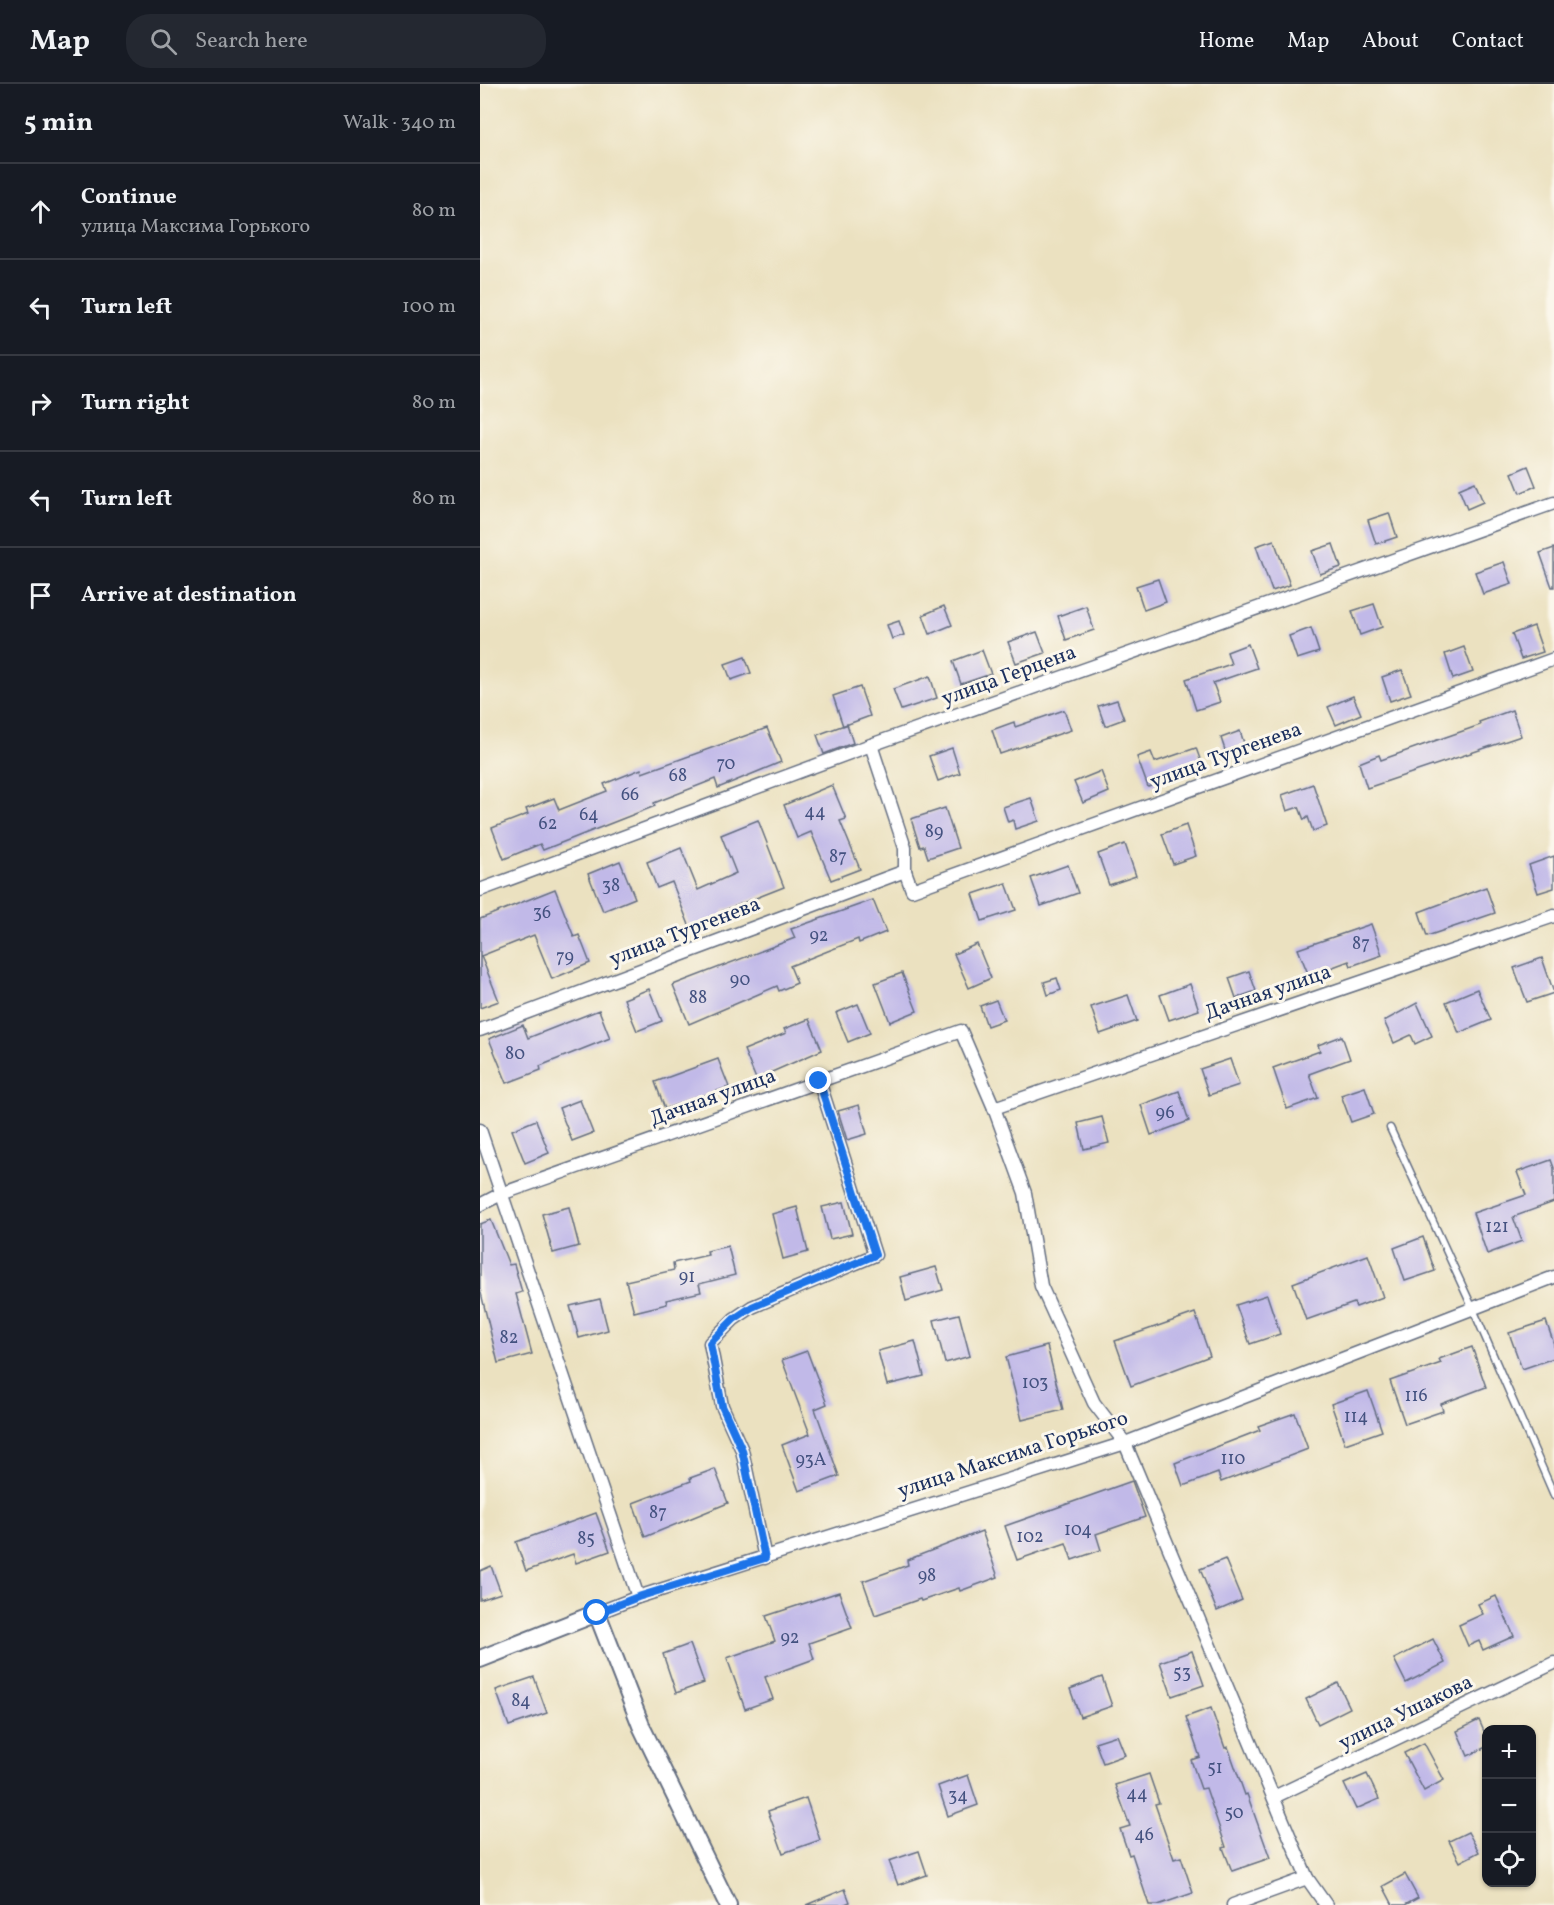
<!DOCTYPE html>
<html lang="en">
<head>
<meta charset="utf-8">
<style>
	body { margin:0; font-family:Vollkorn,serif; background:#242831; color:#f1f3f6 }
	.controls { position:absolute; right:18px; bottom:18px; display:grid; overflow:hidden; border-radius:12px; box-shadow:0 2px 4px #0004 }
	.controls button { width:54px; height:54px; display:grid; place-items:center; padding:0; border:0; border-bottom:2px solid #363941; background:#171b24; color:#f1f3f6; font:30px sans-serif }
	.stop { position:absolute; width:18px; height:18px; margin:-14px; border:4px solid #1a73e8; border-radius:50%; background:#fff }
	.stop.end { background:#1a73e8; border-color:#fff; box-shadow:0 2px 6px #0008 }
	.list { margin:0; padding:0; list-style:none }
	h2 { display:flex; justify-content:space-between; align-items:center; height:78px; margin:0; padding:0 24px; font-size:26px }
	h2 small { font-size:20px; font-weight:400; color:#9ea1a6 }
	.list li { display:grid; grid-template-columns:39px 1fr auto; gap:18px; align-items:center; box-sizing:border-box; height:96px; padding:0 24px; border-top:2px solid #363941 }
	.list b { display:block; font-size:22px; white-space:nowrap }
	.list p { margin:0; font-size:20px; white-space:nowrap; color:#9ea1a6 }
	.list em { font-size:20px; font-style:normal; color:#9ea1a6 }
	.icon { flex:none; width:33px; height:33px; fill:none; stroke:currentColor; stroke-width:2; stroke-linecap:round; stroke-linejoin:round }
	.map { position:relative; flex:none; width:1074px; height:1821px; overflow:hidden }
	header { display:flex; align-items:center; gap:36px; box-sizing:border-box; height:84px; padding:0 30px; background:#171b24; border-bottom:2px solid #363941 }
	header strong { font-size:28px }
	nav { display:flex; gap:33px; margin-inline-start:auto; font-size:21px }
	.search { width:420px; height:54px; background:#242831; display:flex; align-items:center; gap:15px; box-sizing:border-box; padding:0 21px; border-radius:24px; color:#9ea1a6; font-size:22px }
	main { display:flex }
	aside { flex:1; background:#171b24 }
	.map>svg:first-child { display:block }
</style>
</head>
<body>
<header>
<strong>Map</strong>
<div class="search"><svg class="icon" aria-label="search" viewBox="0 0 24 24"><circle cx="10" cy="10" r="6"/><path d="M15 15l6 6"/></svg>Search here</div>
<nav><a>Home</a><a>Map</a><a>About</a><a>Contact</a></nav>
</header>
<main>
<aside>
<h2>5 min<small>Walk · 340 m</small></h2>
<ul class="list">
<li><svg class="icon" aria-label="ahead" viewBox="0 0 24 24"><path d="M12 20V5M6 11l6-6 6 6"/></svg><div><b>Continue</b><p>улица Максима Горького</p></div><em>80 m</em></li>
<li><svg class="icon" aria-label="left" viewBox="0 0 24 24"><path d="M17 20v-9H6M10 6l-5 5 5 5"/></svg><div><b>Turn left</b></div><em>100 m</em></li>
<li><svg class="icon" aria-label="right" viewBox="0 0 24 24"><path d="M7 20v-9h11M14 6l5 5-5 5"/></svg><div><b>Turn right</b></div><em>80 m</em></li>
<li><svg class="icon" aria-label="left" viewBox="0 0 24 24"><path d="M17 20v-9H6M10 6l-5 5 5 5"/></svg><div><b>Turn left</b></div><em>80 m</em></li>
<li><svg class="icon" aria-label="arrive" viewBox="0 0 24 24"><path d="M6 21V4h12l-3 4 3 4H6"/></svg><div><b>Arrive at destination</b></div></li>
</ul>
</aside>
<div class="map">
<svg width="1074" height="1821" viewBox="0 0 1074 1821">
	<rect width="100%" height="100%" fill="#fbf7ec"/>
	<filter id="ink" filterUnits="userSpaceOnUse"><feTurbulence type="fractalNoise" baseFrequency=".0167" numOctaves="2"/><feDisplacementMap in="SourceGraphic" scale="12" xChannelSelector="R" yChannelSelector="G"/><feConvolveMatrix kernelMatrix="1 2 1 2 8 2 1 2 1" color-interpolation-filters="sRGB"/></filter>
	<filter id="wash" filterUnits="userSpaceOnUse"><feTurbulence type="fractalNoise" baseFrequency=".008" numOctaves="4" result="noise"/><feDisplacementMap in="SourceGraphic" scale="24" xChannelSelector="R" yChannelSelector="G"/><feGaussianBlur stdDeviation="1.35" result="paint"/><feColorMatrix in="noise" values="0 0 0 0 0 0 0 0 0 0 0 0 0 0 0 0 0 1.4 0 .05"/><feComposite in="paint" operator="in"/></filter>
	<g filter="url(#wash)">
		<rect width="100%" height="100%" fill="#ebe1c0"/>
		<g id="blocks">
			<!-- building -->
			<g fill="#c1b9e8">
				<polygon points="1048,382 1056,402 1040,409 1032,389"/>
				<polygon points="995,398 1003,418 987,425 979,405"/>
				<polygon points="909,429 917,453 896,460 888,436"/>
				<polygon points="794,456 810,501 792,507 776,462"/>
				<polygon points="853,460 861,483 840,490 832,467"/>
				<polygon points="1074,464 1074,503 1072,503 1060,469"/>
				<polygon points="1024,478 1032,500 1003,510 995,488"/>
				<polygon points="678,495 686,518 664,526 656,502"/>
				<polygon points="894,520 902,543 880,551 872,527"/>
				<polygon points="464,522 472,541 450,550 443,531"/>
				<polygon points="606,522 614,546 586,556 578,532"/>
				<polygon points="419,537 424,551 412,555 407,541"/>
				<polygon points="1054,542 1063,568 1041,575 1032,550"/>
				<polygon points="831,544 839,568 817,575 809,552"/>
				<polygon points="557,548 565,569 536,579 528,558"/>
				<polygon points="768,560 777,584 733,599 740,618 716,626 706,595 751,580 747,568"/>
				<polygon points="984,563 993,588 973,595 965,570"/>
				<polygon points="502,566 511,590 481,600 473,577"/>
				<polygon points="265,573 271,589 251,596 245,580"/>
				<polygon points="922,586 931,610 910,617 902,593"/>
				<polygon points="450,592 457,614 421,626 413,605"/>
				<polygon points="380,603 390,632 363,642 353,612"/>
				<polygon points="873,612 881,630 856,641 848,623"/>
				<polygon points="637,616 644,635 625,642 618,622"/>
				<polygon points="584,626 591,646 520,670 512,646 534,638 535,643"/>
				<polygon points="1032,626 1041,652 887,704 879,679 899,671 901,676 943,661 1000,641 999,638"/>
				<polygon points="367,640 373,659 344,670 337,651"/>
				<polygon points="287,644 301,678 238,704 235,695 174,719 175,722 63,766 60,760 24,775 12,744 48,730 46,725 74,714 79,726 127,707 124,700 161,685 162,689"/>
				<polygon points="760,647 767,668 748,675 741,654"/>
				<polygon points="472,664 480,689 458,697 449,672"/>
				<polygon points="716,664 724,686 668,703 657,673 671,668 675,678"/>
				<polygon points="621,687 629,708 603,719 594,698"/>
				<polygon points="833,700 847,742 833,747 828,733 824,736 819,723 807,727 802,711"/>
				<polygon points="352,701 366,735 360,737 380,785 351,796 331,748 317,754 304,721"/>
				<polygon points="551,714 559,737 535,745 533,736 528,738 523,723"/>
				<polygon points="465,724 478,764 448,774 444,762 440,763 431,735"/>
				<polygon points="278,736 304,803 243,827 245,832 211,846 192,798 177,804 167,778 201,764 218,806 256,789 241,751"/>
				<polygon points="706,741 716,772 693,780 682,750"/>
				<polygon points="645,760 656,792 629,801 618,770"/>
				<polygon points="1074,772 1074,804 1058,809 1049,781"/>
				<polygon points="140,777 155,814 123,827 108,790"/>
				<polygon points="588,781 598,809 561,822 551,794"/>
				<polygon points="526,799 536,826 502,837 493,810"/>
				<polygon points="1006,803 1015,829 947,852 939,828"/>
				<polygon points="75,805 94,853 99,851 110,879 72,895 54,851 1,872 19,917 0,924 0,835"/>
				<polygon points="393,816 406,848 379,859 378,855 310,882 317,899 299,907 297,902 209,940 193,901 315,854 311,845"/>
				<polygon points="891,840 902,871 871,882 869,877 829,892 818,865"/>
				<polygon points="497,860 511,894 489,904 474,870"/>
				<polygon points="1062,874 1074,909 1047,918 1034,884"/>
				<polygon points="769,887 776,907 756,914 749,894"/>
				<polygon points="422,889 437,927 410,938 395,899"/>
				<polygon points="577,894 581,906 568,911 564,898"/>
				<polygon points="710,900 719,926 689,936 680,911"/>
				<polygon points="169,905 182,937 157,947 144,915"/>
				<polygon points="997,905 1011,936 979,949 966,918"/>
				<polygon points="648,911 657,937 620,950 611,923"/>
				<polygon points="516,916 524,936 507,942 500,922"/>
				<polygon points="937,919 952,952 935,960 931,951 914,959 904,937"/>
				<polygon points="378,920 390,949 368,958 356,929"/>
				<polygon points="119,926 130,954 60,982 61,986 27,999 9,955 43,941 48,954"/>
				<polygon points="329,935 342,966 276,995 264,966 306,949 304,945"/>
				<polygon points="862,952 870,975 829,990 838,1014 807,1025 793,984 840,967 838,961"/>
				<polygon points="238,975 249,1003 185,1025 175,998"/>
				<polygon points="750,975 759,1001 729,1011 720,985"/>
				<polygon points="885,1003 894,1030 871,1038 861,1011"/>
				<polygon points="699,1007 709,1037 671,1051 661,1021"/>
				<polygon points="100,1016 113,1049 92,1057 79,1024"/>
				<polygon points="379,1021 387,1050 367,1056 358,1027"/>
				<polygon points="622,1033 629,1059 604,1065 598,1039"/>
				<polygon points="56,1036 69,1069 45,1079 32,1046"/>
				<polygon points="1071,1076 1074,1084 1074,1118 1033,1133 1042,1157 1007,1170 993,1129 1046,1111 1037,1088"/>
				<polygon points="364,1118 372,1150 350,1155 342,1123"/>
				<polygon points="89,1123 99,1162 73,1169 62,1130"/>
				<polygon points="317,1123 328,1168 303,1175 292,1130"/>
				<polygon points="11,1136 29,1181 34,1180 42,1208 36,1210 52,1270 18,1279 0,1205 0,1140"/>
				<polygon points="943,1153 955,1187 925,1197 914,1164"/>
				<polygon points="248,1162 255,1191 219,1200 221,1208 186,1216 187,1220 154,1228 146,1197 194,1186 193,1179 228,1171 227,1167"/>
				<polygon points="888,1171 903,1213 876,1223 874,1219 826,1236 813,1199"/>
				<polygon points="456,1183 463,1206 426,1217 420,1193"/>
				<polygon points="787,1211 800,1250 770,1260 756,1221"/>
				<polygon points="120,1215 128,1246 99,1254 90,1222"/>
				<polygon points="715,1229 730,1272 651,1302 635,1257"/>
				<polygon points="479,1230 490,1272 465,1279 454,1236"/>
				<polygon points="1066,1237 1074,1260 1074,1274 1042,1285 1029,1249"/>
				<polygon points="435,1257 444,1292 407,1301 398,1267"/>
				<polygon points="567,1262 583,1326 542,1336 526,1273"/>
				<polygon points="992,1263 1006,1303 961,1320 963,1327 925,1340 910,1297 961,1279 959,1275"/>
				<polygon points="327,1267 347,1320 335,1325 359,1392 319,1407 302,1361 330,1350 302,1276"/>
				<polygon points="888,1307 902,1347 865,1360 851,1320"/>
				<polygon points="815,1329 828,1365 741,1398 738,1389 703,1402 695,1379 780,1346 778,1342"/>
				<polygon points="235,1385 248,1419 165,1453 153,1419 211,1397 210,1394"/>
				<polygon points="652,1397 665,1433 616,1450 621,1466 592,1476 586,1459 537,1476 525,1442"/>
				<polygon points="116,1429 130,1467 96,1479 93,1470 46,1487 36,1458"/>
				<polygon points="502,1447 518,1493 480,1507 479,1504 441,1517 440,1515 395,1531 383,1497 428,1481 427,1476"/>
				<polygon points="745,1475 762,1516 737,1527 720,1485"/>
				<polygon points="11,1482 21,1509 0,1516 0,1487"/>
				<polygon points="359,1508 372,1544 329,1559 334,1575 285,1593 293,1615 265,1625 247,1574 295,1557 286,1532"/>
				<polygon points="1016,1512 1034,1552 1003,1566 999,1557 988,1562 979,1541 1003,1530 998,1520"/>
				<polygon points="953,1555 965,1579 926,1599 914,1575"/>
				<polygon points="210,1560 224,1599 196,1609 183,1570"/>
				<polygon points="712,1567 724,1601 692,1612 680,1578"/>
				<polygon points="54,1593 67,1629 29,1642 16,1606"/>
				<polygon points="622,1593 632,1622 600,1633 590,1605"/>
				<polygon points="858,1599 870,1624 838,1640 826,1615"/>
				<polygon points="731,1624 745,1664 748,1663 765,1711 767,1710 790,1774 752,1787 743,1764 746,1763 726,1704 721,1705 711,1676 720,1673 706,1633"/>
				<polygon points="999,1636 1006,1652 1006,1663 988,1672 977,1647"/>
				<polygon points="637,1651 645,1671 623,1679 615,1658"/>
				<polygon points="944,1659 964,1696 944,1707 924,1669"/>
				<polygon points="669,1690 679,1719 675,1720 694,1775 701,1773 713,1809 678,1821 669,1821 652,1770 649,1771 640,1745 650,1742 635,1701"/>
				<polygon points="887,1690 899,1715 876,1725 864,1700"/>
				<polygon points="488,1691 498,1721 468,1732 458,1702"/>
				<polygon points="326,1714 340,1756 303,1769 288,1727"/>
				<polygon points="988,1748 999,1768 980,1778 969,1757"/>
				<polygon points="439,1767 447,1791 418,1801 409,1777"/>
				<polygon points="925,1790 938,1814 925,1821 913,1821 903,1802"/>
				<polygon points="365,1805 370,1818 363,1821 326,1821"/>
			</g>
		</g>
	</g>
	<g filter="url(#ink)">
		<use href="#blocks" fill-opacity="0" stroke="#646d80" stroke-width="1.5"/>
		<g fill="none" stroke-linecap="round" stroke-linejoin="round">
			<defs>
				<polyline id="lane" points="910,1044 993,1225 1074,1411"/>
				<g id="street">
					<polyline points="391,661 425,764 425,787 432,806 1074,575"/>
					<polyline points="0,806 391,661 1074,419"/>
					<polyline points="0,946 425,787"/>
					<polyline points="514,1024 1074,832"/>
					<polyline points="0,1046 158,1513"/>
					<polyline points="0,1121 21,1110 481,947 514,1024 545,1109 561,1202 614,1319 645,1359 827,1794 846,1821"/>
					<polyline points="285,1474 262,1366 242,1322 230,1259 254,1235 272,1223 395,1171 339,997"/>
					<polyline points="117,1529 158,1513 645,1359 1074,1193"/>
					<polyline points="794,1713 1074,1579"/>
					<polyline points="753,1821 827,1794"/>
				</g>
				<polyline id="secondary" points="0,1575 117,1529 162,1644 248,1821"/>
			</defs>
			<!-- lane casing -->
			<use href="#lane" stroke="#646d80" stroke-width="9"/>
			<!-- street casing -->
			<use href="#street" stroke="#646d80" stroke-width="15"/>
			<!-- secondary casing -->
			<use href="#secondary" stroke="#646d80" stroke-width="20"/>
			<!-- lane -->
			<use href="#lane" stroke="#fff" stroke-width="6"/>
			<!-- street -->
			<use href="#street" stroke="#fff" stroke-width="12"/>
			<!-- secondary -->
			<use href="#secondary" stroke="#fff" stroke-width="16"/>
		</g>
	</g>
	<g fill="none" stroke-linecap="round" stroke-linejoin="round" filter="url(#ink)">
		<!-- route -->
		<polyline stroke="#1a73e8" stroke-width="8" points="117,1529 158,1513 285,1474 262,1366 242,1322 230,1259 254,1235 272,1223 395,1171 339,997"/>
	</g>
	<g text-anchor="middle" dominant-baseline="central" stroke-width="6" stroke-linejoin="round" paint-order="stroke">
		<!-- number labels -->
		<g font-size="18" fill="#445280">
			<text x="246" y="680">70</text>
			<text x="198" y="692">68</text>
			<text x="150" y="711">66</text>
			<text x="335" y="728">44</text>
			<text x="109" y="731">64</text>
			<text x="68" y="740">62</text>
			<text x="454" y="748">89</text>
			<text x="358" y="773">87</text>
			<text x="131" y="802">38</text>
			<text x="62" y="829">36</text>
			<text x="339" y="852">92</text>
			<text x="881" y="860">87</text>
			<text x="85" y="873">79</text>
			<text x="260" y="896">90</text>
			<text x="218" y="914">88</text>
			<text x="35" y="970">80</text>
			<text x="685" y="1029">96</text>
			<text x="1017" y="1143">121</text>
			<text x="207" y="1193">91</text>
			<text x="29" y="1254">82</text>
			<text x="555" y="1299">103</text>
			<text x="936" y="1312">116</text>
			<text x="876" y="1333">114</text>
			<text x="753" y="1375">110</text>
			<text x="331" y="1376">93А</text>
			<text x="178" y="1429">87</text>
			<text x="598" y="1446">104</text>
			<text x="550" y="1453">102</text>
			<text x="106" y="1455">85</text>
			<text x="447" y="1492">98</text>
			<text x="310" y="1554">92</text>
			<text x="702" y="1589">53</text>
			<text x="41" y="1617">84</text>
			<text x="735" y="1684">51</text>
			<text x="657" y="1710">44</text>
			<text x="478" y="1712">34</text>
			<text x="754" y="1729">50</text>
			<text x="664" y="1751">46</text>
		</g>
		<!-- street labels -->
		<g font-size="21" fill="#1b2f5e" stroke="#fbf7ec">
			<text transform="translate(529 592) rotate(-20)">улица Герцена</text>
			<text transform="translate(746 672) rotate(-20)">улица Тургенева</text>
			<text transform="translate(205 848) rotate(-21)">улица Тургенева</text>
			<text transform="translate(788 909) rotate(-19)">Дачная улица</text>
			<text transform="translate(233 1014) rotate(-20)">Дачная улица</text>
			<text transform="translate(533 1371) rotate(-18)">улица Максима Горького</text>
			<text transform="translate(926 1629) rotate(-26)">улица Ушакова</text>
		</g>
	</g>
</svg>
<div class="controls">
<button>+</button>
<button>−</button>
<button><svg class="icon" aria-label="locate" viewBox="0 0 24 24"><circle cx="12" cy="12" r="6"/><path d="M12 2v4M12 18v4M2 12h4M18 12h4"/></svg></button>
</div>
<div class="stop" style="left:117px;top:1529px"></div>
<div class="stop end" style="left:339px;top:997px"></div>
</div>
</main>
</body>
</html>
